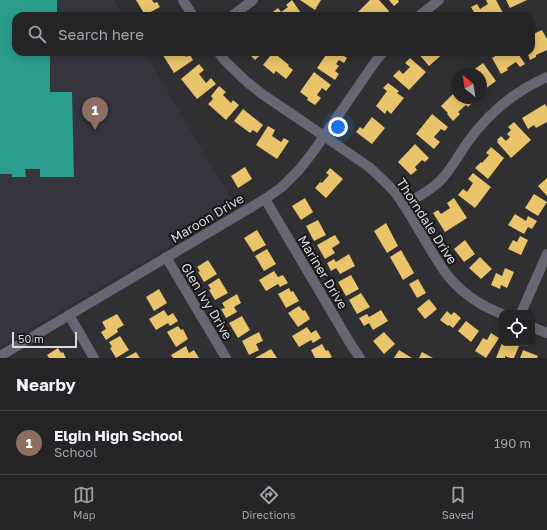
<!DOCTYPE html>
<html lang="en">
<head>
<meta charset="utf-8">
<style>
	body { margin:0; font-family:"Golos Text",sans-serif; background:#2c2b2d; color:#f1f3f6 }
	.controls { position:absolute; right:12px; bottom:12px; display:grid; overflow:hidden; border-radius:8px; box-shadow:0 2px 10px #0003 }
	.controls button { width:36px; height:36px; display:grid; place-items:center; padding:0; border:0; border-bottom:1px solid #414042; background:#242325; color:#f1f3f6; font:20px sans-serif }
	.compass { position:absolute; left:451px; top:68px; width:36px; height:36px; border-radius:50%; background:#242325; box-shadow:0 2px 10px #0003; rotate:330deg }
	.scale { position:absolute; left:12px; bottom:10px; width:65px; box-sizing:border-box; padding-left:4px; border:2px solid #dbdbde; border-top:0; font-size:11px; line-height:14px; white-space:nowrap; color:#dbdbde; -webkit-text-stroke:3px #171618; paint-order:stroke }
	.you { position:absolute; left:338px; top:127px; width:14px; height:14px; margin:-10px; border:3px solid #fff; border-radius:50%; background:#1a73e8; box-shadow:0 0 0 6px #1a73e833 }
	.badge { display:grid; place-items:center; width:26px; height:26px; border-radius:50%; background:#9f9fa1; color:#fff; font-size:13px; font-weight:700 }
	.pin { position:absolute; translate:-50% -33px; filter:drop-shadow(0 1px 2px #0008) }
	.pin::after { content:''; position:absolute; top:21px; width:14px; height:12px; background:inherit; clip-path:polygon(0 0,100% 0,50% 100%) }
	.list { margin:0; padding:0; list-style:none }
	h2 { display:flex; justify-content:space-between; align-items:center; height:52px; margin:0; padding:0 16px; font-size:17px }
	h2 small { font-size:13px; font-weight:400; color:#a3a4a7 }
	.list li { display:grid; grid-template-columns:26px 1fr auto; gap:12px; align-items:center; box-sizing:border-box; height:64px; padding:0 16px; border-top:1px solid #414042 }
	.list b { display:block; font-size:15px; white-space:nowrap }
	.list p { margin:0; font-size:13px; white-space:nowrap; color:#a3a4a7 }
	.list em { font-size:13px; font-style:normal; color:#a3a4a7 }
	.icon { flex:none; width:22px; height:22px; fill:none; stroke:currentColor; stroke-width:2; stroke-linecap:round; stroke-linejoin:round }
	.map { position:relative; flex:none; width:547px; height:358px; overflow:hidden }
	.search { position:absolute; background:#242325; box-shadow:0 2px 10px #0003; left:12px; right:12px; top:12px; height:44px; display:flex; align-items:center; gap:10px; box-sizing:border-box; padding:0 14px; border-radius:12px; color:#a3a4a7; font-size:15px }
	.sheet { height:116px; background:#242325 }
	nav { display:flex; justify-content:space-around; align-items:center; box-sizing:border-box; height:56px; border-top:1px solid #414042; background:#242325; font-size:11px; color:#a3a4a7 }
	nav a { display:grid; justify-items:center; gap:2px }
	nav .on { color:#9f9fa1 }
	.map>svg:first-child { display:block }
</style>
</head>
<body>
<div class="map">
<svg width="547" height="358" viewBox="0 0 547 358">
	<rect width="100%" height="100%" fill="#302f31"/>
	<!-- built -->
	<polygon fill="#36353e" points="0,0 114,0 123,16 16,16 16,52 144,52 236,207 0,347"/>
	<!-- homes -->
	<g fill="#e9c46a">
		<polygon points="136,0 152,0 154,3 157,2 160,7 145,15"/>
		<polygon points="292,0 303,16 270,16 269,15 278,8 281,12 288,7 286,5"/>
		<polygon points="300,0 321,0 315,10"/>
		<polygon points="370,0 379,0 389,11 384,16 380,12 376,16 359,16 357,13"/>
		<polygon points="389,0 398,0 399,2 394,6"/>
		<polygon points="486,0 496,0 503,13 498,16 476,16 471,7 477,4 480,9 488,4"/>
		<polygon points="506,0 527,0 510,8"/>
		<polygon points="542,30 547,39 547,50 536,55 536,57 530,60 527,52 531,52 531,37 534,35 533,34"/>
		<polygon points="161,52 179,52 179,53 183,52 186,57 190,55 193,60 174,73"/>
		<polygon points="254,52 264,52 255,60 250,55"/>
		<polygon points="273,52 289,65 288,66 293,70 286,79 276,71 274,74 263,65"/>
		<polygon points="328,52 338,52 347,58 344,63 339,60 336,64 339,66 335,71 339,74 335,80 317,68"/>
		<polygon points="417,52 445,52 429,66"/>
		<polygon points="502,52 517,52 525,64 520,67 516,62 507,68 508,70 501,74 492,58"/>
		<polygon points="410,58 426,72 409,90 393,76 399,70 403,74 410,67 405,63"/>
		<polygon points="483,63 496,81 481,92 481,74 468,74"/>
		<polygon points="199,64 204,70 199,74 206,83 211,78 216,84 197,99 181,79"/>
		<polygon points="314,72 331,85 326,91 322,88 317,95 321,98 315,105 307,100 308,98 300,92"/>
		<polygon points="388,83 399,91 397,93 404,98 391,114 387,110 385,114 376,106 387,91 383,88"/>
		<polygon points="219,86 226,92 223,95 231,103 233,100 239,105 226,120 208,104 213,99 211,96"/>
		<polygon points="457,90 457,98 466,98 472,103 468,107 466,105 458,112 460,114 453,121 447,114 448,113 441,106"/>
		<polygon points="545,104 547,107 547,122 536,128 534,125 528,129 522,118"/>
		<polygon points="243,109 263,125 257,133 253,130 250,133 234,121"/>
		<polygon points="432,114 448,127 445,131 441,129 434,137 440,142 434,149 416,134"/>
		<polygon points="372,117 385,128 372,144 356,132 360,127 363,129"/>
		<polygon points="514,122 531,140 511,158 497,142 498,141 497,140 501,136 506,141 510,137 507,134 511,130 508,127"/>
		<polygon points="268,126 275,130 272,136 281,142 284,138 289,141 277,159 256,145"/>
		<polygon points="415,144 429,158 425,162 422,160 415,167 417,170 411,175 398,162"/>
		<polygon points="491,147 504,158 488,179 475,168 481,162 482,163 489,155 486,153"/>
		<polygon points="245,167 252,179 238,188 231,176"/>
		<polygon points="330,168 343,179 326,198 315,188 320,182 322,183 329,175 326,173"/>
		<polygon points="473,173 491,187 475,208 458,195 463,189 467,192 473,183 468,179"/>
		<polygon points="547,178 547,196 538,186"/>
		<polygon points="534,194 547,202 538,216 525,208"/>
		<polygon points="305,198 313,212 301,220 292,206"/>
		<polygon points="454,198 467,218 445,232 433,213 438,210 441,214 450,208 447,203"/>
		<polygon points="515,214 526,221 528,216 537,221 532,229 528,227 524,234 508,225"/>
		<polygon points="318,220 326,235 314,241 306,226"/>
		<polygon points="386,223 398,246 387,253 374,231"/>
		<polygon points="257,230 266,245 253,252 244,238"/>
		<polygon points="335,235 340,243 332,248 335,253 325,259 317,245"/>
		<polygon points="520,236 528,240 521,255 508,249 513,240 517,242"/>
		<polygon points="465,240 475,254 464,262 454,249"/>
		<polygon points="267,249 276,264 264,271 255,256"/>
		<polygon points="401,250 414,273 403,280 390,257"/>
		<polygon points="349,254 355,266 340,274 336,268 331,271 327,263 334,259 336,262"/>
		<polygon points="480,257 492,269 481,279 469,268"/>
		<polygon points="208,260 217,274 204,282 198,272 200,271 197,267"/>
		<polygon points="505,268 514,272 507,288 501,285 500,289 491,285 496,273 502,276"/>
		<polygon points="274,271 278,277 283,275 288,283 280,287 278,284 266,291 259,280"/>
		<polygon points="351,275 359,289 346,296 338,282"/>
		<polygon points="219,278 228,293 215,300 209,290 211,289 208,285"/>
		<polygon points="418,279 426,293 417,298 409,284"/>
		<polygon points="289,288 291,292 293,291 299,301 286,308 278,294"/>
		<polygon points="159,289 167,303 154,311 146,297"/>
		<polygon points="361,293 370,307 357,314 349,300"/>
		<polygon points="237,294 241,303 234,307 237,312 226,318 221,309 225,308 222,303"/>
		<polygon points="429,299 437,309 425,319 417,309"/>
		<polygon points="299,306 303,311 305,310 310,319 298,327 288,313"/>
		<polygon points="164,310 168,316 173,313 178,321 170,326 168,323 156,330 149,319"/>
		<polygon points="381,310 388,321 373,330 369,323 364,326 359,318 367,314 369,317"/>
		<polygon points="447,311 451,315 454,312 461,318 453,328 449,325 448,326 440,320"/>
		<polygon points="117,314 124,325 117,329 118,332 106,340 101,332 106,329 102,322"/>
		<polygon points="242,316 250,330 238,338 229,323"/>
		<polygon points="466,321 479,331 471,342 458,331"/>
		<polygon points="178,326 181,330 183,329 188,339 176,347 167,332"/>
		<polygon points="307,327 311,333 316,330 321,338 313,343 311,340 299,347 292,336"/>
		<polygon points="259,332 263,341 256,344 259,350 249,355 242,341"/>
		<polygon points="384,332 395,344 384,354 373,341"/>
		<polygon points="491,333 499,338 486,358 475,351 483,338 487,340"/>
		<polygon points="120,336 129,350 116,358 110,348 112,347 109,342"/>
		<polygon points="502,343 512,343 519,346 514,358 510,358 505,356 505,358 496,358"/>
		<polygon points="322,344 326,351 328,350 332,357 330,358 315,358 311,350"/>
		<polygon points="186,346 189,353 194,350 199,358 173,358 171,355"/>
		<polygon points="58,348 61,353 63,352 66,358 49,358 47,355"/>
		<polygon points="271,349 277,358 255,358"/>
		<polygon points="399,350 412,358 394,358"/>
		<polygon points="523,350 538,356 537,358 520,358"/>
		<polygon points="136,352 140,358 125,358"/>
		<polygon points="422,352 433,358 419,358"/>
	</g>
	<!-- schools -->
	<polygon fill="#2a9d8f" points="0,0 57,0 57,16 16,16 16,52 50,52 50,92 72,92 74,177 40,177 40,169 25,169 26,177 12,177 12,174 0,174"/>
	<g fill="none" stroke-linecap="round" stroke-linejoin="round">
		<!-- minor -->
		<g stroke="#686673" stroke-width="10">
			<polyline points="183,0 193,16"/>
			<polyline points="232,16 253,0"/>
			<polyline points="419,16 439,0"/>
			<path d="M218,52l7,9 22,21 15,12 40,27 67,46c10,9 20,18 28,28 12,17 22,35 32,52 6,10 12,20 19,29 14,17 33,30 54,38"/>
			<polyline points="265,199 350,343 360,358"/>
			<path d="M404,205c12,-7 26,-14 36,-24 11,-11 18,-25 27,-38 20,-28 48,-52 80,-66"/>
			<polyline points="166,257 226,358"/>
			<polyline points="521,313 547,254"/>
			<polyline points="69,315 94,358"/>
			<polyline points="532,327 547,333"/>
			<polyline points="0,356 265,199 282,187 299,170 313,152 375,62 383,52"/>
		</g>
	</g>
	<g text-anchor="middle" dominant-baseline="central" stroke-width="4" stroke-linejoin="round" paint-order="stroke">
		<!-- street labels -->
		<g font-size="13" fill="#dbdbde" stroke="#171618">
			<text transform="translate(207 218) rotate(-31)">Maroon Drive</text>
			<text transform="translate(427 221) rotate(57)">Thorndale Drive</text>
			<text transform="translate(323 272) rotate(59)">Mariner Drive</text>
			<text transform="translate(207 301) rotate(59)">Glen Ivy Drive</text>
		</g>
	</g>
</svg>
<div class="controls">
<button><svg class="icon" aria-label="locate" viewBox="0 0 24 24"><circle cx="12" cy="12" r="6"/><path d="M12 2v4M12 18v4M2 12h4M18 12h4"/></svg></button>
</div>
<svg class="compass" viewBox="-18 -18 36 36"><path d="M0-13l5 13h-10z" fill="#e53935"/><path d="M0 13l5-13h-10z" fill="#a3a4a7"/></svg>
<div class="scale">50 m</div>
<div class="you"></div>
<div class="pin badge" style="left:95px;top:130px;background:#8d6e63">1</div>
<div class="search"><svg class="icon" aria-label="search" viewBox="0 0 24 24"><circle cx="10" cy="10" r="6"/><path d="M15 15l6 6"/></svg>Search here</div>
</div>
<section class="sheet">
<h2>Nearby<small></small></h2>
<ul class="list">
<li><span class="badge" style="background:#8d6e63">1</span><div><b>Elgin High School</b><p>School</p></div><em>190 m</em></li>
</ul>
</section>
<nav>
<a class="on"><svg class="icon" aria-label="map" viewBox="0 0 24 24"><path d="M3 6l6-2 6 2 6-2v14l-6 2-6-2-6 2zM9 4v14M15 6v14"/></svg>Map</a>
<a><svg class="icon" aria-label="directions" viewBox="0 0 24 24"><path d="M12 3l9 9-9 9-9-9zM9 14v-3h6M13 9l2 2-2 2"/></svg>Directions</a>
<a><svg class="icon" aria-label="saved" viewBox="0 0 24 24"><path d="M7 4h10v16l-5-4-5 4z"/></svg>Saved</a>
</nav>
</body>
</html>
